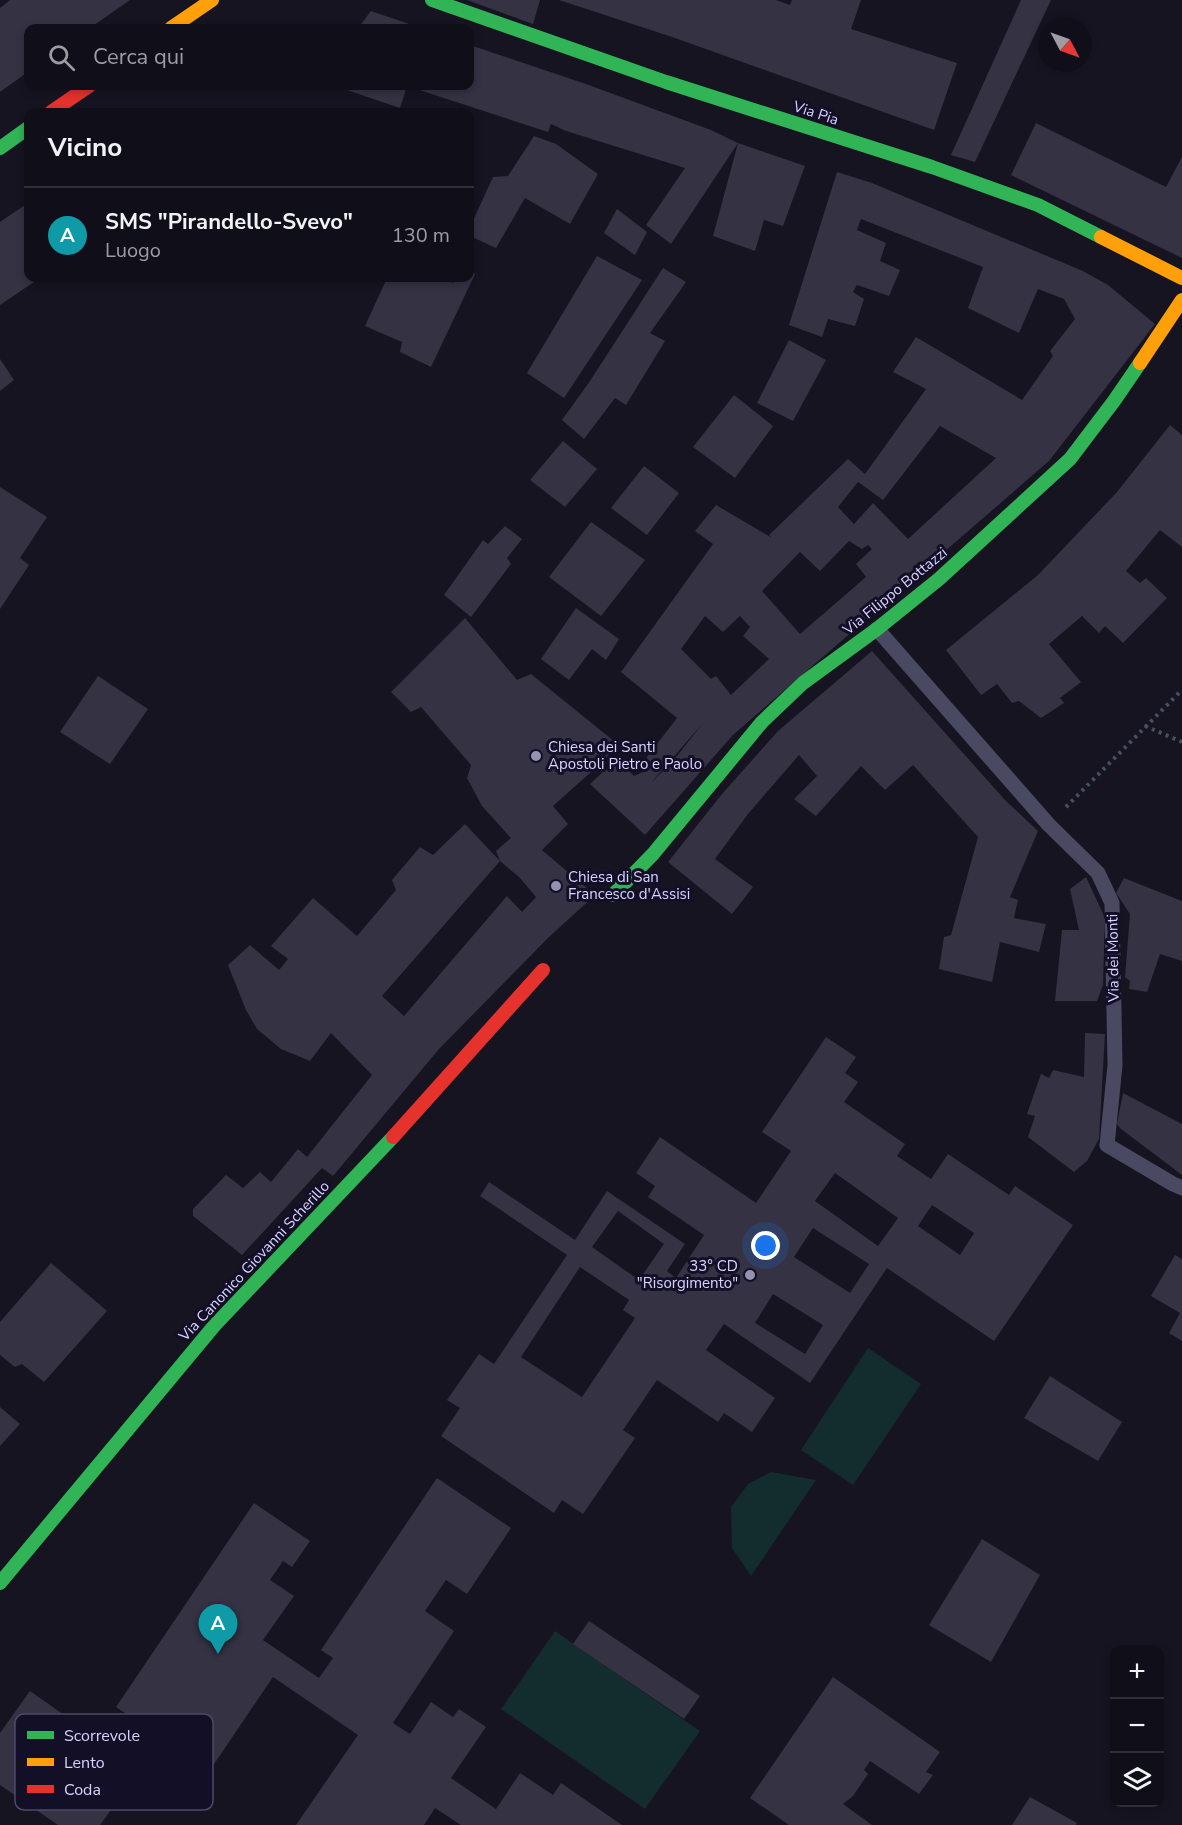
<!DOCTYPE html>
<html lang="it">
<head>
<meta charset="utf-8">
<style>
	body { margin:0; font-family:"Nunito Sans",sans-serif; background:#191822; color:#f1f3f6 }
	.controls { position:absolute; right:18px; bottom:18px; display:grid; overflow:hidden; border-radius:12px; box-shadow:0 3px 9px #0003 }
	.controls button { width:54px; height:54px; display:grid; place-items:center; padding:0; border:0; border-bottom:2px solid #302f38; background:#100f19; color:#f1f3f6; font:30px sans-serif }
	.compass { position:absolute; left:1038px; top:18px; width:54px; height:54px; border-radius:50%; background:#100f19; box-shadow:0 3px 9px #0003; rotate:131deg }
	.you { position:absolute; left:766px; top:1246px; width:21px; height:21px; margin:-15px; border:4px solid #fff; border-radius:50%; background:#1a73e8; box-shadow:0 0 0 9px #1a73e833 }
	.badge { display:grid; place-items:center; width:39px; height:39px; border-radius:50%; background:#d93025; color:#fff; font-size:20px; font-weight:700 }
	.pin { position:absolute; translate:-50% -50px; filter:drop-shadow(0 2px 3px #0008) }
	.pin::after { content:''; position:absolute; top:32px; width:21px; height:18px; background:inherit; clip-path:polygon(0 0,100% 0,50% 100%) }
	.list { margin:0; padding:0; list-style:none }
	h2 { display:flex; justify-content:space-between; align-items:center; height:78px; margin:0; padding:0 24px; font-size:26px }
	h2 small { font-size:20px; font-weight:400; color:#9c9ca2 }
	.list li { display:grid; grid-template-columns:39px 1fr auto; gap:18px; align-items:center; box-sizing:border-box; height:96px; padding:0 24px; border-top:2px solid #302f38 }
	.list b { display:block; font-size:22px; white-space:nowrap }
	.list p { margin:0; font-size:20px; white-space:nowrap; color:#9c9ca2 }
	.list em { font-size:20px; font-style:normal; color:#9c9ca2 }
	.icon { flex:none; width:33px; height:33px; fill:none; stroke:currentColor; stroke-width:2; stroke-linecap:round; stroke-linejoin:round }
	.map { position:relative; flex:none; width:1182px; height:1825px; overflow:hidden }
	.search { position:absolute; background:#100f19; box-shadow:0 3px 9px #0003; left:24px; top:24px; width:450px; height:66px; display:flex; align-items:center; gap:15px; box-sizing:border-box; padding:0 21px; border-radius:12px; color:#9c9ca2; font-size:22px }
	.panel { position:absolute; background:#100f19; box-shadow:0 3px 9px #0003; left:24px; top:108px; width:450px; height:174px; border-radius:12px }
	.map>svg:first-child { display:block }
</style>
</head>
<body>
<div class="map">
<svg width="1182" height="1825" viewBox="0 0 1182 1825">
	<rect width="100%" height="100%" fill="#161421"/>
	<!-- green -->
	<g fill="#132c2d">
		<polygon points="868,1348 921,1384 853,1485 801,1450"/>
		<polygon points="771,1472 816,1480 751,1576 732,1548 731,1507 748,1484"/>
		<polygon points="555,1631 700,1731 645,1809 501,1709"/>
	</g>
	<!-- building -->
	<g fill="#343243" fill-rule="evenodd">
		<polygon points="10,0 130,0 90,28 28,28 28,72 0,92 0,8"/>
		<polygon points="467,0 540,0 533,24"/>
		<polygon points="559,0 776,0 790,5 792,0 861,0 851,29 957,63 934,130 672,37"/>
		<polygon points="1021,0 1051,0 975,162 951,155"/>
		<polygon points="371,11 421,28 358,28"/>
		<polygon points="470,45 586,84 711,130 738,143 805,166 783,226 764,220 755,251 713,236 738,143 671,244 646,225 685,168 566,131 551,124 548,132 407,86 400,108 335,86 470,86"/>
		<polygon points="1036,123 1166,187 1182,157 1182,258 1011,175"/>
		<polygon points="534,136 556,144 598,174 570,224 525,198 496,248 470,236 470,227 493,177 508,176"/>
		<path d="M837,172l35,11 211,88 25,14 47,39 -106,137 -316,274 -88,100 -55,-51 27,-25 17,17 9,-4 5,-5 -1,-10 30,-39 -56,-46 92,-128 -18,-13 21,-26 56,33 -3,-3 79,-76 17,15 61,-85 -33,-17 23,-35 106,63 31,-44 -3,-5 25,-32 -11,-20 -26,-10 -19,44 -51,-25 15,-41 -122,-48 -4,11 29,13 -6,18 20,9 -11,26 -32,-11 -4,7 11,7 -9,27 -27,-7 -6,18 -33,-12zM940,426l56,32 -88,81 -35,-36 -19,21 -16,-17 20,-25 25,18zM849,541l13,8 6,-4 4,4 -16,15 10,13 -66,57 -38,-43 38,-39 20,19zM705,616l18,16 17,-16 10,11 -7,9 26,23 -38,36 -15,-19 -5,3 -30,-30zM703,723l-30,38 -22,22z"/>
		<polygon points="28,203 28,278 40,278 0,305 0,222"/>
		<polygon points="617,209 647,232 635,255 604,233"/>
		<polygon points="597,256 642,280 564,398 527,373"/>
		<polygon points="663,268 686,282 650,333 665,341 626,405 615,398 584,439 562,420 590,381"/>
		<polygon points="470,271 475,274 431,367 400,352 402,342 365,326 387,278 441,278 453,283 458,278 470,278"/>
		<polygon points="789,340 826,360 793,421 757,403"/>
		<polygon points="0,359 14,380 0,391"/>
		<polygon points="734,395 773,426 735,478 693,447"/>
		<polygon points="1170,425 1182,435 1182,547 1160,530 1126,571 1140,583 1146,578 1167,598 1123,643 1105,626 1099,633 1082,616 1049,644 1081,682 1060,698 1064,703 1041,718 1019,701 1012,703 997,684 981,695 946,650 1038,575 1117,492"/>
		<polygon points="563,441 597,469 565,507 530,480"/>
		<polygon points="644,466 679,493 647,535 611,508"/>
		<polygon points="0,487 47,517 20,558 29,565 0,609"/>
		<polygon points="591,522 645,560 601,616 549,577"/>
		<polygon points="505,526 522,539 507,558 511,564 471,617 444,595 483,540 488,544"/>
		<polygon points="576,608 619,639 606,660 592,649 569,680 541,659"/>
		<path d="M465,618l52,62 14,-6 89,72 -67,60 15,18 -26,26 53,45 -47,43 -109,111 -106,127 -11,-8 -80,87 -49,-39v-7l33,-34 17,13 17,-16 11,10 27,-33 9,8 65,-82 -41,-42 -21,28 -29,-12 -24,-20 -11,-19 -18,-45 22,-20 29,25 9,-11 -17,-13 42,-48 44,38 39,-46 -4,-10 28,-33 13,8 32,-31 35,37 -4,-10 15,-13 -29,-32 -15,-28 4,-13 -50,-58 -10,5 -20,-20zM500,861l20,17 16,19 -14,15 -15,-16 -103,120 -22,-20z"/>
		<polygon points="872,651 1005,800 1038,831 1010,897 1018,900 1014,918 1046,924 1039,952 1000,942 992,982 939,969 944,937 951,935 978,837 913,765 885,790 861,766 816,816 794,799 817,776 799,755 748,814 715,859 753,887 732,914 668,862 722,794 778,731"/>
		<polygon points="98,676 148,709 110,764 60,732"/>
		<polygon points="1086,877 1105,918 1103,985 1097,1001 1055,1001 1062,930 1079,930 1070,889"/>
		<polygon points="1124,878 1182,901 1182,961 1160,954 1147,992 1129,989 1130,981 1125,977 1130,914 1116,893"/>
		<polygon points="1085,1033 1105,1034 1099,1139 1087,1161 1074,1172 1028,1137 1035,1116 1027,1114 1041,1074 1049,1078 1053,1070 1084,1077"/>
		<path d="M826,1037l30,20 -11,16 13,9 -14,20 61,42 -8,12 34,23 17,-25 61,41 6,-9 58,39 -79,116 -107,-73 -77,115 -86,-59 -18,26 69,48 -23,34 -28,-19 -6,9 -61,-42 -34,50 12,8 -52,76 -21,-14 -8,13 -113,-77 19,-28 -13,-8 32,-46 15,10 73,-109 -87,-59 9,-14 86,58 32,-49 78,53 -18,27 9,7 28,-43 -56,-38 7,-11 -19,-13 24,-36 96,66 35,-52 -29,-19zM835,1173l63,45 -20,28 -63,-45zM932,1205l42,28 -14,22 -42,-29zM618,1211l46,33 -25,36 -47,-33zM813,1228l56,36 -19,29 -56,-36zM580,1267l49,33 -6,10 12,8 -53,79 -61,-40zM773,1294l50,31 -18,29 -50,-31z"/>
		<polygon points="1123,1093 1182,1124 1182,1175 1121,1129 1117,1124"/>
		<polygon points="1175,1255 1182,1259 1182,1341 1169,1333 1180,1313 1151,1296"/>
		<polygon points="51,1263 107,1311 44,1382 22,1364 15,1367 0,1355 0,1322"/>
		<polygon points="1050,1376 1122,1422 1098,1461 1024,1418"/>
		<polygon points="0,1407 20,1424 0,1446"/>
		<polygon points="437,1478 511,1528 467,1594 446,1580 425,1611 454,1631 393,1723 410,1734 431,1702 453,1717 459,1709 486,1727 451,1778 496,1809 520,1773 553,1795 561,1783 622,1825 461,1825 435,1808 424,1825 296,1825 358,1735 273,1677 210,1770 116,1707 254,1503 310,1541 292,1567 283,1561 270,1580 294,1596 263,1640 319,1678 333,1658 321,1650"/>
		<polygon points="982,1539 1040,1575 991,1662 929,1625"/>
		<polygon points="589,1621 700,1696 684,1719 573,1644"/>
		<polygon points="833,1677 940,1752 926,1772 933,1775 919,1794 870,1761 864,1770 868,1774 853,1796 843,1804 872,1825 789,1825 750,1798"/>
		<polygon points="30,1691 141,1769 100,1825 58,1825 0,1785 0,1733"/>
		<polygon points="1030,1797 1077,1823 1076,1825 1012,1825"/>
	</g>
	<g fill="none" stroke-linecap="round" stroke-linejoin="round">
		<!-- path -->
		<g stroke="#44505f" stroke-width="4" stroke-dasharray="3 4.5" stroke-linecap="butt">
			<polyline points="1145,726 1182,742"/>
			<polyline points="1066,807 1182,690"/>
		</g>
		<!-- lane -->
		<polyline stroke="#4a4962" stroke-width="15" points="877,629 1049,825 1098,873 1112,903 1115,1065 1107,1145 1173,1184 1182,1188"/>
		<!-- fast -->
		<g stroke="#30b455" stroke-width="14">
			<polyline points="432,0 666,82 932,167 1038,205 1101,237"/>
			<polyline points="0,148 28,128"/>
			<polyline points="613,895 653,854 762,722 803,683 877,629 939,579 1070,459 1114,401 1140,363"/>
			<polyline points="0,1583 214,1326 393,1137"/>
		</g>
		<!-- slow -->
		<g stroke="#ff9f0a" stroke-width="14">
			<polyline points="171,28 212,0"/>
			<polyline points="1101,237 1182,278"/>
			<polyline points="1140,363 1182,300"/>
		</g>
		<!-- jam -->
		<g stroke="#e5322d" stroke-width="14">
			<polyline points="51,112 89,86"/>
			<polyline points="393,1137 543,970"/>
		</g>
	</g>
	<!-- markers -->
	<g fill="#9591b1" stroke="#130f26" stroke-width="2">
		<circle cx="536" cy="756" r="6"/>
		<circle cx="556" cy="886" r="6"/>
		<circle cx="750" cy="1275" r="6"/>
	</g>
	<g text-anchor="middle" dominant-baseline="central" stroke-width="6" stroke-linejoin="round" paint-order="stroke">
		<!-- street labels -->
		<g font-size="15" fill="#d9d4ff" stroke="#130f26">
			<text transform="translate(816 113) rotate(18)">Via Pia</text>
			<text transform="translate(895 591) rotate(-39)">Via Filippo Bottazzi</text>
			<text transform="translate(1113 958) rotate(-91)">Via dei Monti</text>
			<text transform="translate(254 1261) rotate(-47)">Via Canonico Giovanni Scherillo</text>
		</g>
		<!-- poi labels -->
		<g font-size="15" fill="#d9d4ff" stroke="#130f26" text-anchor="start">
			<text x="548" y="747">Chiesa dei Santi<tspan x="548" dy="17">Apostoli Pietro e Paolo</tspan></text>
			<text x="568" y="877">Chiesa di San<tspan x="568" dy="17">Francesco d'Assisi</tspan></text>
			<text x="738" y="1266" text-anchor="end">33° CD<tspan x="738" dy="17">"Risorgimento"</tspan></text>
		</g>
	</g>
	<!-- legend -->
	<rect x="15" y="1714" width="198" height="96" rx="9" fill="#130f26" stroke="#4e4a67" stroke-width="1.5"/>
	<rect x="27" y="1731" width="27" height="8" fill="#30b455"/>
	<rect x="27" y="1758" width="27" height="8" fill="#ff9f0a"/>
	<rect x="27" y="1785" width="27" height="8" fill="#e5322d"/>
	<g font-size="16" fill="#d9d4ff">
		<text x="64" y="1741">Scorrevole</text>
		<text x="64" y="1768">Lento</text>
		<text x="64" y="1795">Coda</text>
	</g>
</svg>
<div class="controls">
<button>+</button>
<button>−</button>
<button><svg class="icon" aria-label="layers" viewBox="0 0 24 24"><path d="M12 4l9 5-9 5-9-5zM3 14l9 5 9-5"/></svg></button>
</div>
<svg class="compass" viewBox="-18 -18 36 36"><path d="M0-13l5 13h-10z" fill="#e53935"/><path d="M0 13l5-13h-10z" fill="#9c9ca2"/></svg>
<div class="you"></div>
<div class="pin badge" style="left:218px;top:1654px;background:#0f9aa8">A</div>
<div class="search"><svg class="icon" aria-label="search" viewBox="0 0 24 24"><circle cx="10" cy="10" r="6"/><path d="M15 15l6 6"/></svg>Cerca qui</div>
<section class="panel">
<h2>Vicino<small></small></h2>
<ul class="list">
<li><span class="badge" style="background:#0f9aa8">A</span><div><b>SMS &quot;Pirandello-Svevo&quot;</b><p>Luogo</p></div><em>130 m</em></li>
</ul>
</section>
</div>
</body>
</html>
